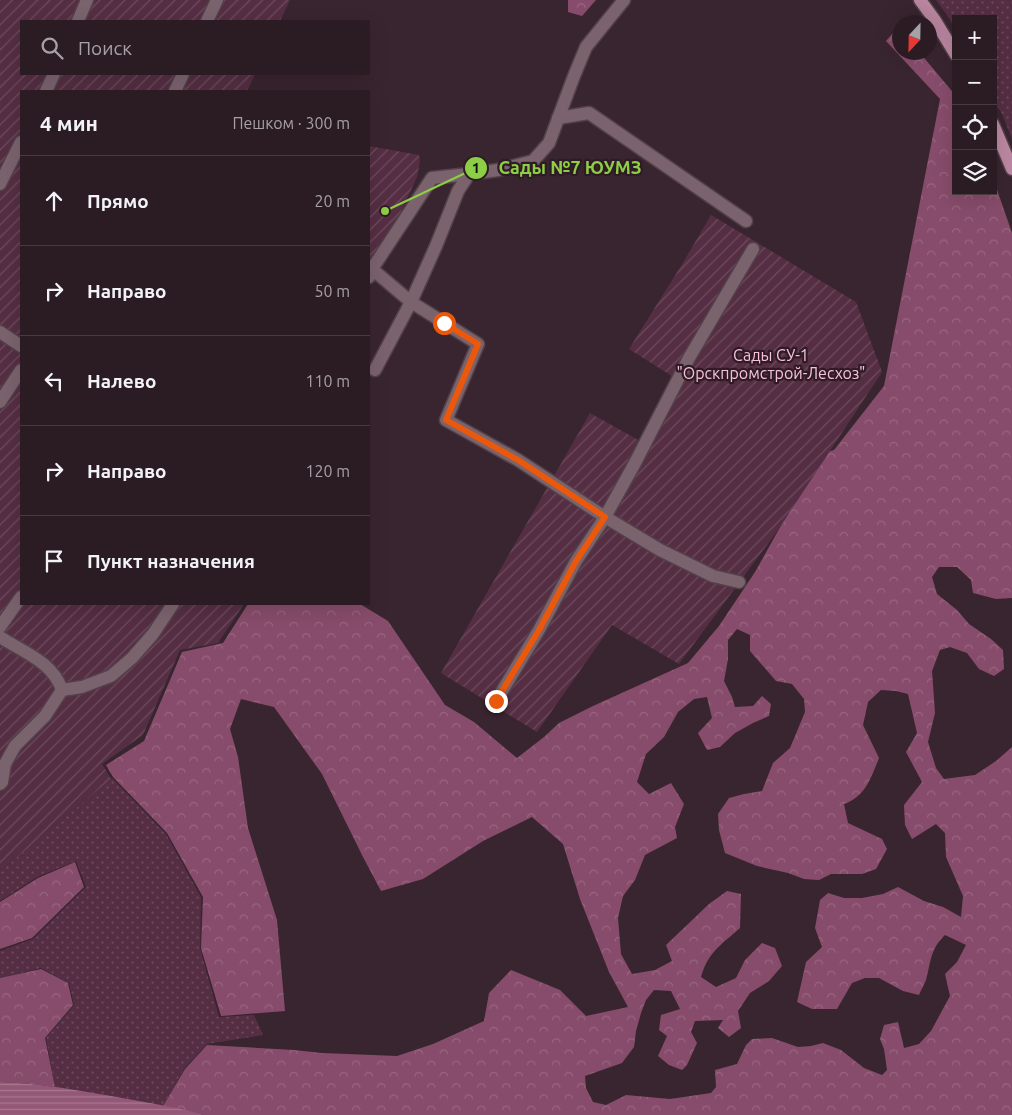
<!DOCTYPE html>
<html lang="ru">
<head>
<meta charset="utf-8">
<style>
	body { margin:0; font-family:Ubuntu,sans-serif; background:#372930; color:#f1f3f6 }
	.controls { position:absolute; right:15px; top:15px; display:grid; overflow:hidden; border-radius:0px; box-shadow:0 5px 20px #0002 }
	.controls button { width:45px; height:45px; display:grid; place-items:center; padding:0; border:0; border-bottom:1px solid #473a41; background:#2b1c23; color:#f1f3f6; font:25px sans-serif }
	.compass { position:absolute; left:892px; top:15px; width:45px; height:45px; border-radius:50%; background:#2b1c23; box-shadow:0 5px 20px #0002; rotate:202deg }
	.stop { position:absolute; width:15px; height:15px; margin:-11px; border:4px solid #ea580c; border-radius:50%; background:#fff }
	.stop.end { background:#ea580c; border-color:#fff; box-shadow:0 1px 5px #0008 }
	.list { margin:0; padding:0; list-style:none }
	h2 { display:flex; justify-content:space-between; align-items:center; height:65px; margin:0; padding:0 20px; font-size:21px }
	h2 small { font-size:16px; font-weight:400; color:#a6a1a6 }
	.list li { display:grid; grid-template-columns:32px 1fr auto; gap:15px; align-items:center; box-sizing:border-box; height:90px; padding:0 20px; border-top:1px solid #473a41 }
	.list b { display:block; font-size:19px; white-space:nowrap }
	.list em { font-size:16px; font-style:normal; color:#a6a1a6 }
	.icon { flex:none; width:28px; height:28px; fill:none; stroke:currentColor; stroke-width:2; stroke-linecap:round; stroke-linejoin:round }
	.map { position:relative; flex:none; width:1012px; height:1115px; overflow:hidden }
	.search { position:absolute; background:#2b1c23; box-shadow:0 5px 20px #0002; left:20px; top:20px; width:350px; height:55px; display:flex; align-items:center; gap:12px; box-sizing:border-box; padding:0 18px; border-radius:0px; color:#a6a1a6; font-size:19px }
	.panel { position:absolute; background:#2b1c23; box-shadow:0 5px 20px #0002; left:20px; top:90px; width:350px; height:515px; border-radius:0px }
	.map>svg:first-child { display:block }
</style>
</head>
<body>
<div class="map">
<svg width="1012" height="1115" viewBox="0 0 1012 1115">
	<defs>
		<pattern id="grass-dots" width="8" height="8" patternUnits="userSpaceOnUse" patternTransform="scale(1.25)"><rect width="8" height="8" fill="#552e43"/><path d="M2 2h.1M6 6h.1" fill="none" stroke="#6d4b5d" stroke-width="1.8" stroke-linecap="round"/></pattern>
		<pattern id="forest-crowns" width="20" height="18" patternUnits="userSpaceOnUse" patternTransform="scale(1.25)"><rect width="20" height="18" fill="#874c6b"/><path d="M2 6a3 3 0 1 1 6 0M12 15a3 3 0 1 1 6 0" fill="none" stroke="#98657f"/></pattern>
		<pattern id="garden-furrows" width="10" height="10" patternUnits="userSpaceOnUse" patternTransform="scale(1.25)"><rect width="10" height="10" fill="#552e43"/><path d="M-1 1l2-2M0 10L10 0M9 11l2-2" fill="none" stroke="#6d4b5d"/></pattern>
		<pattern id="water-rules" width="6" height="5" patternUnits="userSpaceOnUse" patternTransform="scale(1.25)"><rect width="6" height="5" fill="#945877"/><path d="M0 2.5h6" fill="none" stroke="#a87790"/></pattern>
	</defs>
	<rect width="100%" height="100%" fill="#39252f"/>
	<!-- grass -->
	<g fill="url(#grass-dots)">
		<polygon points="936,0 1012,0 1012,139 1002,114 993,99 993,19 956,19 956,30 949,18"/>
		<polygon points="112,778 166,834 201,897 200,948 219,1017 254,1015 263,1035 207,1044 184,1069 163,1106 55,1087 46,1038 74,1005 69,983 41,968 0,978 0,951 33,939 86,887 76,861 37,877 0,901 0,871"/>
	</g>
	<!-- forest -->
	<g fill="url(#forest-crowns)" fill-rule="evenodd">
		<polygon points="568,0 596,0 582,16 568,12"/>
		<path d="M898,27l1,2 1,23 20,1 36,43v95h37v-13l19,55v365l-16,1 -23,-6 -2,-13 -14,-13h-18l-7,10 5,17 20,16 12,14 22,15 12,11 1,19 -10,7 -15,-7 -12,-16 -17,-6 -10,3 -8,21 3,42 -7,29 8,26 8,11 31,-4 21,-14 16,-14v368h-808l-41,-9 22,-37 22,-24 87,5 28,3 75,3 36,-12 51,-23 5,-28 22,-23 49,20 26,26 42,-9 -19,-35 -29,-73 -17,-55 -31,-27 -49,24 -60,38 -42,12 -18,-34 -41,-83 -48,-67 -33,-8 -11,30 8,28 10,71 29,92 8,91 -64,5 -20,-68 2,-51 -36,-64 -54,-56 -7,-12 38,-24 38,-89 41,-9 25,-39h112l28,17 57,84 29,17 43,36 27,-21 15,-14 34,-17 95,-43 31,-37 36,-54 66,-118 13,-4 50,-64 56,-287 -54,-58zM737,629l13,6v16l26,30 16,3 12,15 1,13 -15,36 -17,15 -11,28 -18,3 -15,4 -11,16 1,16 6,23 32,13 31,7 16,6 15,1 12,-6h31l14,-5 11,-20 -5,-10 -34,-16 -4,-19c21,-7 27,-26 35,-46l-16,-33 5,-23 13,-12 15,1 12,3 9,39 -11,19 16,30 -18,23 1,20 7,14 24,-15 9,9 1,24 17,39 -2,21 -18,-10 -19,-6 -26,-14 -15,7 -21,4h-18l-16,-5 -8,7 -5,28 7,19 -16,15 -9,40 15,7h25l15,-26 13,-5h14l24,13 16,4c2,-5 5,-10 7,-15 5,-18 4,-31 19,-45l21,10 -9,17 -12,12 5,22 -19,35 -12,13 -15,4 -6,-26 -14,3 -4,14 4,10 3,21 -5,5 -18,-7 -23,-18 -18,-7 -12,3 -13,1 -26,-9 -20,1 -6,6 -9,19 -22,6 1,17 -5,6 -41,6 -44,-4 -20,10 -13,-3 -7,-14 -1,-12 37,-13 12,-16 2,-16 5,-18 5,-13 8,-10 17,1 9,18 -19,6 -2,15 8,6 -9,20 11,9 13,5 5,-5 10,-22 -6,-11 4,-11 28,-1 -5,8 11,9 12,-9 -3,-17 12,-18 19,-12 13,-15 -7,-18 -13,-5 -17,17 -9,18 -20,9 -15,-10c7,-25 20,-32 39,-49l1,-34 -14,-3 -18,13 -43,41 6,16 -17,9 -23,4 -11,-20 -3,-36 5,-22 12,-16 10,-25 32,-17 -2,-11 9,-23 -13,-21 -22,11 -12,-12 9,-28 18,-17 14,-25 16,-13 13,-2 5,21 -14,15 9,17 13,-3 15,-14 18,-10 16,-7 2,-12 -9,-8 -9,10 -18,1 -3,-10 -8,-16 4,-22v-19z"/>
		<polygon points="75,862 84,887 32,938 0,949 0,902 38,878"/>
		<polygon points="41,969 68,983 73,1005 45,1038 55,1087 32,1084 0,1082 0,978"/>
	</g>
	<!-- garden -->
	<g fill="url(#garden-furrows)">
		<polygon points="0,0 290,0 280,21 21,21 21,74 255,74 247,91 21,91 21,604 244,604 218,643 180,650 143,735 102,764 111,779 0,871"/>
		<polygon points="369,146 419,155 420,161 417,177 369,281"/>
		<polygon points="711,215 856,302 882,372 778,530 679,664 612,625 537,732 441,673 590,413 640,441 675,378 629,349 681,266"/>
	</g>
	<!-- water -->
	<path fill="url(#water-rules)" d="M0,1082c41,1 82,9 122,16 27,5 56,9 82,17h-204z"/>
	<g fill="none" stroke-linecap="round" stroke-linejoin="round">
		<defs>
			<g id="minor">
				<polyline points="78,21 87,0"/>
				<polyline points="207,21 217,0"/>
				<polyline points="46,91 54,74"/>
				<polyline points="175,91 183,74"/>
				<polyline points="558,118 589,113 746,221"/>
				<polyline points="0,184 21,142"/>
				<polyline points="372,269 411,302 478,344 446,420 518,460 605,517 660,550 713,576 739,582"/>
				<polyline points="369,277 372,269 432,178 469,174"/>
				<polyline points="0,332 21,346"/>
				<polyline points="375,370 411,302 436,246 458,191 469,174 498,170 533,161 549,143 574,76 586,47 624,0"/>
				<polyline points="0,402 21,370"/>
				<polyline points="0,627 21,597"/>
				<path d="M0,637c23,15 53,25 62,53"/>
				<polyline points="496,701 539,630 576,561 605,517 635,463 689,358 753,249"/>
				<polyline points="0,784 2,782 5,764 15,746 45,716 62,690 82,687 111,676 132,658 153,634 173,604"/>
			</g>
			<g id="major">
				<polyline points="920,0 934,19 956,55"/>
				<polyline points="993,124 1012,169"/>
			</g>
		</defs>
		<!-- minor casing -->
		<use href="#minor" stroke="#524149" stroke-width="15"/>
		<!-- major casing -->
		<use href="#major" stroke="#524149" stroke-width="15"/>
		<!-- minor -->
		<use href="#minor" stroke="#7b636e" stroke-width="12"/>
		<!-- major -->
		<use href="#major" stroke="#bc87a2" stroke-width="12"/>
	</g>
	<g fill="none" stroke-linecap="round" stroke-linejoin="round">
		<!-- route -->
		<polyline stroke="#ea580c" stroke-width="6" points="444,323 478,344 446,420 518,460 605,517 576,561 539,630 496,701"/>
	</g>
	<g text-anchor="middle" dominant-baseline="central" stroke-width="4.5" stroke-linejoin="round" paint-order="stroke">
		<!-- park labels -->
		<g font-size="16" fill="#f7c0da" stroke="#2f1b25">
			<text x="771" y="355">Сады СУ-1<tspan x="771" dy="18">"Орскпромстрой-Лесхоз"</tspan></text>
		</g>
	</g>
	<!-- callouts -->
	<path fill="none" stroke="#8cce45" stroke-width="2" d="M385 211L476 168"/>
	<g fill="#8cce45" stroke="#2f1b25" stroke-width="2">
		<circle cx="385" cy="211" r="5"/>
		<circle cx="476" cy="168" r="12"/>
	</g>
	<g font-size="15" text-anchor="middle" font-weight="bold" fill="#111">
		<text x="476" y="173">1</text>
	</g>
	<g font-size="18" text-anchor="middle" font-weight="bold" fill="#8cce45" stroke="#2f1b25" stroke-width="4.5" stroke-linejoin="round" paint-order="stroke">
		<text x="570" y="174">Сады №7 ЮУМЗ</text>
	</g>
</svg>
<div class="controls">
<button>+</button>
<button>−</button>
<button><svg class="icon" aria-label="locate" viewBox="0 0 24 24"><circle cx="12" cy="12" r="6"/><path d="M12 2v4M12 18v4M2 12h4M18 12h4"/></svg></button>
<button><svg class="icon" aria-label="layers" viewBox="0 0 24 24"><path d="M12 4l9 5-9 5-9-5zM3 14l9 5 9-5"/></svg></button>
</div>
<svg class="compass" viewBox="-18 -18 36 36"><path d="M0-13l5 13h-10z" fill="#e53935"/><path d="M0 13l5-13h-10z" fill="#a6a1a6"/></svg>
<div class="stop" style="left:444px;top:323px"></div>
<div class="stop end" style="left:496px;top:701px"></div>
<div class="search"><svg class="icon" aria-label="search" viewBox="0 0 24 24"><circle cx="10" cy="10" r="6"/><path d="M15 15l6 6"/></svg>Поиск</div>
<section class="panel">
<h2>4 мин<small>Пешком · 300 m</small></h2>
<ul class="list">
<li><svg class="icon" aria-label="ahead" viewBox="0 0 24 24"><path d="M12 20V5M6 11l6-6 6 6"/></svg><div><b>Прямо</b></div><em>20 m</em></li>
<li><svg class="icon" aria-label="right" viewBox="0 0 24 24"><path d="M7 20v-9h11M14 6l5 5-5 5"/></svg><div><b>Направо</b></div><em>50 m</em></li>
<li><svg class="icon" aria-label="left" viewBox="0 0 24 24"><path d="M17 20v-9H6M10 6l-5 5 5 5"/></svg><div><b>Налево</b></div><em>110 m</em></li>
<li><svg class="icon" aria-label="right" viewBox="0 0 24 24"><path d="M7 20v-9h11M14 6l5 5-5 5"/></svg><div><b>Направо</b></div><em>120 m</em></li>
<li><svg class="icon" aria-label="arrive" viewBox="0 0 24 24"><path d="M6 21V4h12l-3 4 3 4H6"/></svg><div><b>Пункт назначения</b></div></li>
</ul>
</section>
</div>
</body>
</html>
